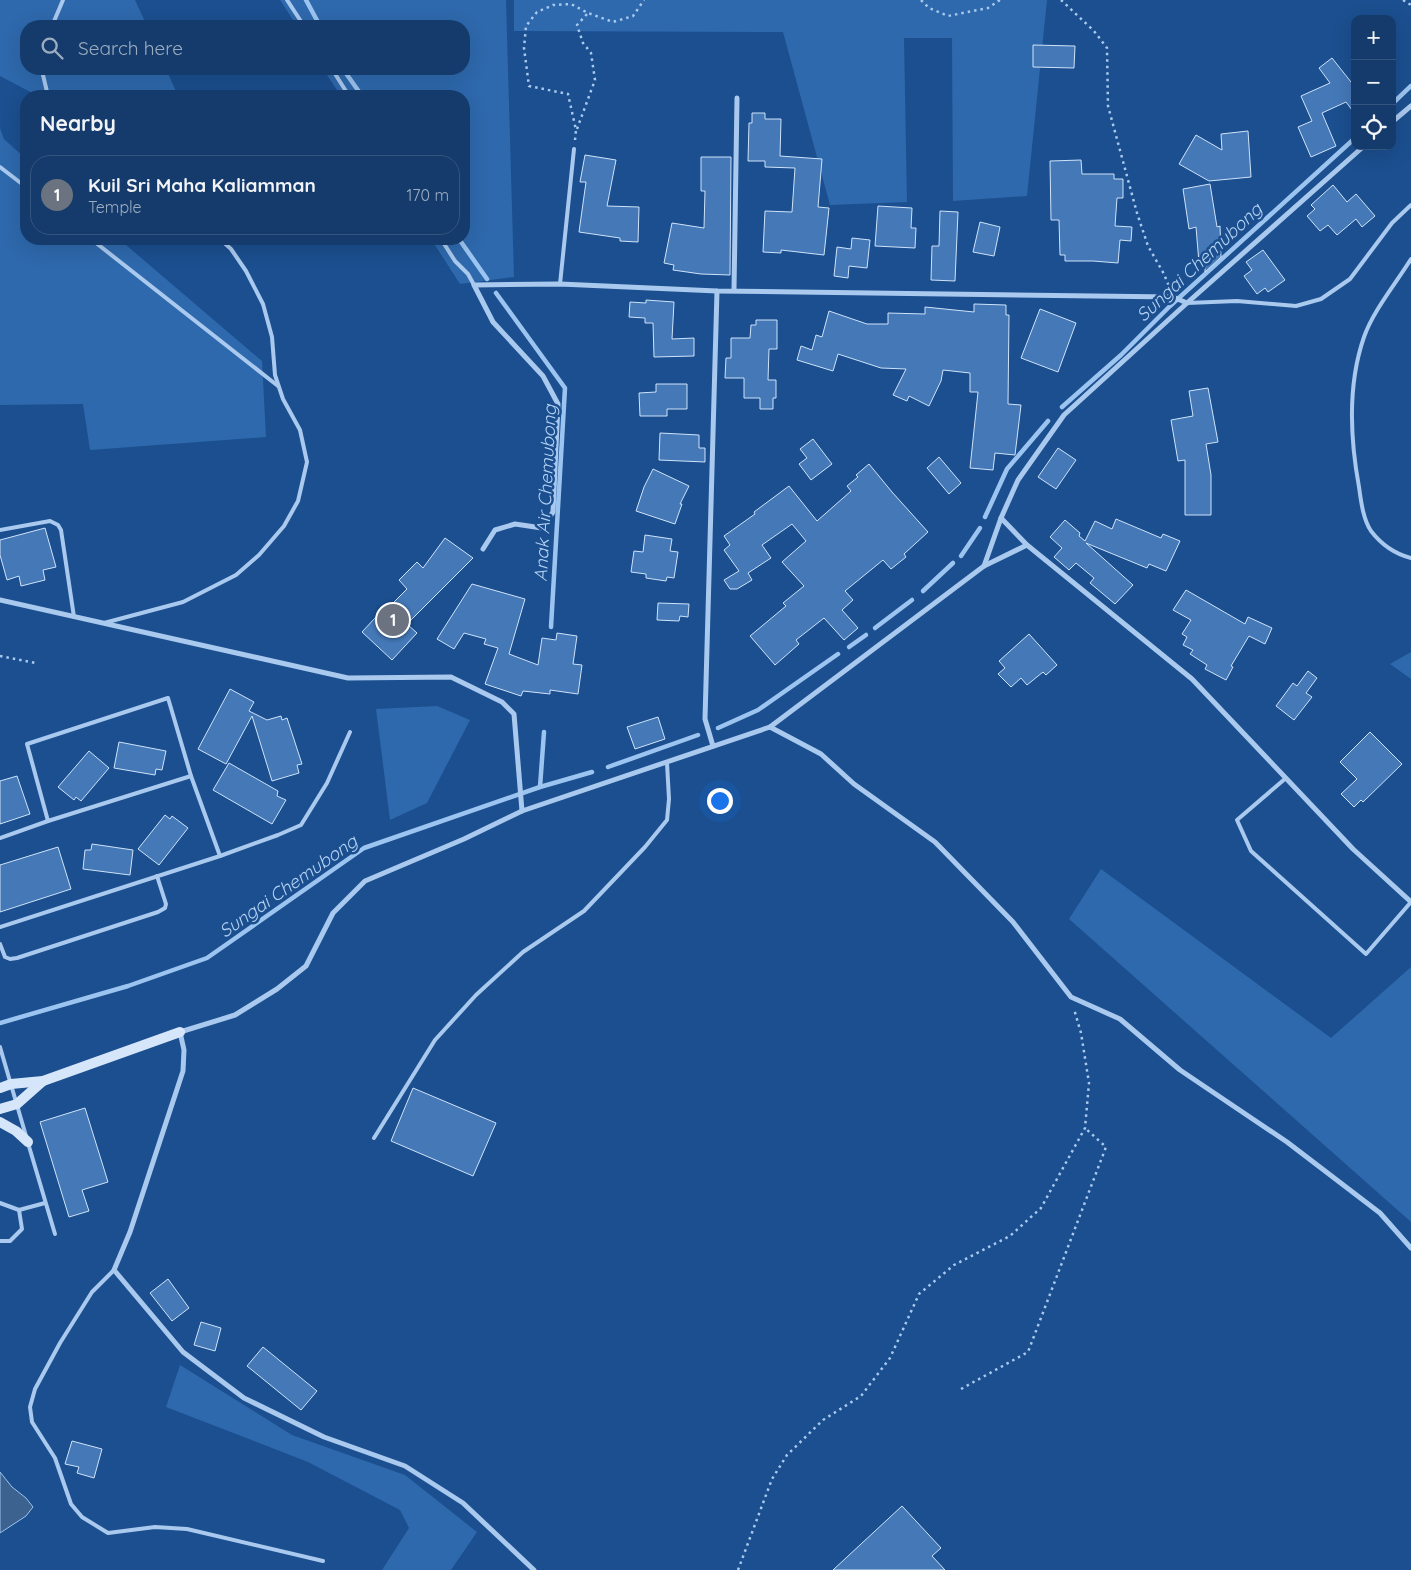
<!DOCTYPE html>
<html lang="en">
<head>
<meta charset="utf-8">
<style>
	body { margin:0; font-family:Quicksand,sans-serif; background:#1d4271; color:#f1f3f6 }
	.controls { position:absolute; right:15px; top:15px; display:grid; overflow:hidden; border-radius:10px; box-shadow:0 5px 20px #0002 }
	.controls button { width:45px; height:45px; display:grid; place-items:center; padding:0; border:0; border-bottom:1px solid #33557e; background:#143b6b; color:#f1f3f6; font:25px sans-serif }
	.you { position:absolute; left:719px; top:800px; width:18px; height:18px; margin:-12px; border:4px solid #fff; border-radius:50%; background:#1a73e8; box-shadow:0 0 0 8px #1a73e833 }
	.badge { display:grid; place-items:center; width:32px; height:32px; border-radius:50%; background:#ffd166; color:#fff; font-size:16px; font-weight:700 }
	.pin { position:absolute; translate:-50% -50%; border:2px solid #fff; box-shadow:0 1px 5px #0006 }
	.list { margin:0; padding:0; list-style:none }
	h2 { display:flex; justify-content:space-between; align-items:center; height:65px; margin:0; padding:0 20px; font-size:21px }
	h2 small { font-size:16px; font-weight:400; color:#9dadc1 }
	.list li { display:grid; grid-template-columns:32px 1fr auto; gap:15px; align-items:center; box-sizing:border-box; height:80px; margin:0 10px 10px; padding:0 10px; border:1px solid #33557e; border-radius:20px }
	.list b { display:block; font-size:19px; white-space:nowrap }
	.list p { margin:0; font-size:16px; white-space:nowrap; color:#9dadc1 }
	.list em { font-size:16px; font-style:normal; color:#9dadc1 }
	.icon { flex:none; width:28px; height:28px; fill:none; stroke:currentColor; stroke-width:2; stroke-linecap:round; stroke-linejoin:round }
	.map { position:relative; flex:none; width:1411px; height:1570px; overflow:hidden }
	.search { position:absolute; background:#143b6b; box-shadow:0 5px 20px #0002; left:20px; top:20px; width:450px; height:55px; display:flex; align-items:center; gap:12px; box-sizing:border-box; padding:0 18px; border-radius:20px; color:#9dadc1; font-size:19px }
	.panel { position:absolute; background:#143b6b; box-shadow:0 5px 20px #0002; left:20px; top:90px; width:450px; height:155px; border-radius:20px }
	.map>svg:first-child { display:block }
</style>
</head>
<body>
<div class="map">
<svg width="1411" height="1570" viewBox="0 0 1411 1570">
	<rect width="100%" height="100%" fill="#1b4f8f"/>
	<!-- green -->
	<g fill="#2e69ad">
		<polygon points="0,0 135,0 147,26 26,26 26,69 166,69 178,96 38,96 0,76"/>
		<polygon points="280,0 506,0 514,277 460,284 431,239 464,239 464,96 341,96 323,69 464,69 464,26 297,26"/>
		<polygon points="514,0 1047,0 1027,196 953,201 952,38 904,38 907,202 830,205 783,32 514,31"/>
		<polygon points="0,128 4,139 26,159 26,239 119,239 262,361 266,437 90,450 83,404 0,405"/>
		<polygon points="1411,652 1411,679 1390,664"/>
		<polygon points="437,706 470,720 427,803 390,820 376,709"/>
		<polygon points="1101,869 1331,1038 1411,967 1411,1222 1069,919"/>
		<polygon points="180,1365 292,1435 405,1475 477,1532 451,1570 382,1570 409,1528 400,1510 308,1462 166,1407"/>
	</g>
	<!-- water -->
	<polygon fill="#3c6290" stroke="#9cc4f0" points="0,1472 12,1487 26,1498 33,1507 26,1516 0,1533"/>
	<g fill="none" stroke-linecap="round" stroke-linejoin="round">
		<!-- stream -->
		<g stroke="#9cc4f0" stroke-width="4.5">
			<polyline points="306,0 320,26"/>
			<polyline points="343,69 362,96"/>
			<polyline points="1392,104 1411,86"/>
			<polyline points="459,239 487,279"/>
			<polyline points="496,293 565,388 551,627"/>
			<polyline points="1062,407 1121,355 1170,306 1355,138"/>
			<polyline points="985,517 1007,469 1048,421"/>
			<polyline points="961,556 980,528"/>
			<polyline points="923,591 953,563"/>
			<polyline points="875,628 912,600"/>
			<polyline points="849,647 866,635"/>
			<polyline points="718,728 758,710 838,654"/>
			<polyline points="608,767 698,735"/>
			<polyline points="540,787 544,732"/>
			<polyline points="0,1023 128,986 207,958 364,848 540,787 592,772"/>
		</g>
	</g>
	<!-- building -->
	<g fill="#4478b7" stroke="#cfe3fa">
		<polygon points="1033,45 1075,46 1074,68 1033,67"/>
		<polygon points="1332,58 1355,87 1355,114 1346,102 1322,113 1336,146 1311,157 1298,127 1312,121 1301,96 1330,83 1319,68"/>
		<polygon points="752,113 765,113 765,119 781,119 780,156 822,159 818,207 829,208 824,255 781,250 781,253 763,252 765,211 792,212 795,168 765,167 765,161 748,161 749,123 752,123"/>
		<polygon points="1248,131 1251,177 1209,181 1179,164 1196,135 1222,150 1221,134"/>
		<polygon points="585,155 616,160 607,206 639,207 638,242 620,241 620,238 579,232 586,182 580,182"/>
		<polygon points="701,157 731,157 730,275 701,274 673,270 674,265 664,263 672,223 704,228 705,191 701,191"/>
		<polygon points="1081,160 1082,174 1114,174 1114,179 1123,179 1123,198 1117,198 1115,226 1132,227 1131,241 1120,240 1118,263 1093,261 1065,261 1065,255 1060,255 1059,220 1051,220 1050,161"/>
		<polygon points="1210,184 1217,227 1220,226 1221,257 1205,272 1205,263 1199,263 1196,227 1189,229 1183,189"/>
		<polygon points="1333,185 1347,202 1356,194 1375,216 1362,227 1356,219 1337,235 1328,225 1320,231 1307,216 1315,209 1311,205"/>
		<polygon points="878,206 912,208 911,228 916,228 915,248 875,246"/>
		<polygon points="940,211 958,212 955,281 931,280 932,246 939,246"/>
		<polygon points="980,222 1000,227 994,256 973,252"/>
		<polygon points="852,238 870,240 867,268 849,266 848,278 834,276 837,247 851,249"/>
		<polygon points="1263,250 1285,280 1268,292 1265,288 1257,294 1244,276 1252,270 1246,262"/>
		<polygon points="646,300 674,302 672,339 694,338 694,356 654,357 653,323 645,323 645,318 629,317 630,302 646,303"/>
		<polygon points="974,304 1006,305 1006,315 1009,315 1008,404 1021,405 1015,455 995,453 993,470 970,468 978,392 970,392 970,373 943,370 941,381 929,406 909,396 907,401 893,395 906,369 881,368 838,354 833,371 797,360 801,346 812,350 816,335 822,337 829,311 867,324 888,324 888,313 925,314 925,307 974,312"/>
		<polygon points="1040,309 1076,323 1058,372 1021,358"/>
		<polygon points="756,320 777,320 777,349 769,349 768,380 776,380 776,398 773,398 773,409 760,409 760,398 744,398 744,378 725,378 726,358 731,358 731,338 750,338 751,325 756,325"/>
		<polygon points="656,384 687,384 687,409 667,409 667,416 640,416 639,393 656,392"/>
		<polygon points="1208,388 1218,442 1206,444 1211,475 1211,515 1185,515 1185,460 1178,461 1171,420 1193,416 1189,391"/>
		<polygon points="660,433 699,435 699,448 705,448 705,462 659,460"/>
		<polygon points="813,439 832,464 811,480 799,464 807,458 800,449"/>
		<polygon points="1058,448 1076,460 1056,489 1038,477"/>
		<polygon points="939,457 961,483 949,494 927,468"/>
		<polygon points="869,464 892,492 928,532 904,554 906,557 891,569 883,560 845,591 853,600 842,610 858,628 844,640 824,618 796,640 799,644 775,665 750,636 786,606 783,603 804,586 782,562 806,541 792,524 762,545 771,558 748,573 752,580 737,589 730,589 724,580 739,571 724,550 730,545 724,536 755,514 754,512 789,486 817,521 851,491 847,486 858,477 856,475"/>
		<polygon points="653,469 689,486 680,504 682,504 675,524 636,511 644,487"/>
		<polygon points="1116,519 1161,538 1163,534 1180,541 1166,571 1149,564 1147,568 1086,543 1133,585 1115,604 1090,583 1094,578 1076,563 1069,570 1054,557 1062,548 1050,537 1065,520 1080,533 1079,536 1085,541 1095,521 1112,529"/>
		<polygon points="45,528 56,567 43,570 45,580 21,586 19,576 7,580 0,555 0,540"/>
		<polygon points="645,535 672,539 670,551 678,552 674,578 667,577 666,581 646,578 646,574 631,572 634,551 643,552"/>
		<polygon points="445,538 473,558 407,624 417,633 392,660 362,632 387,605 389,607 407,589 399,580 417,562 423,568"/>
		<polygon points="472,584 525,599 509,654 538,665 542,638 556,640 557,633 577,636 573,664 582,665 578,694 550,690 550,694 523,691 521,696 485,684 498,648 484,644 486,639 464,633 454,649 437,639"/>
		<polygon points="1186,590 1245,624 1248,617 1272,628 1265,644 1249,636 1231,666 1233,667 1226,680 1205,669 1207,665 1190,654 1193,650 1183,645 1187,637 1182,634 1191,620 1173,610"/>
		<polygon points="658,603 689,604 688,617 680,616 679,621 657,620"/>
		<polygon points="1029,634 1057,665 1046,675 1043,672 1027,685 1021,678 1011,687 998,674 1005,668 999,661"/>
		<polygon points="1308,671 1317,678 1306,693 1312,697 1294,720 1276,706 1293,683 1297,686"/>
		<polygon points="230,689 254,702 249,711 267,720 281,716 282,720 287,718 302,764 297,765 299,773 272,781 252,716 226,764 198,749"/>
		<polygon points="658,717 665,739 635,749 627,727"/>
		<polygon points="1370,732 1402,764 1363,802 1361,800 1354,807 1341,794 1357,779 1340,762"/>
		<polygon points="119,742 166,751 162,770 156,769 155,775 114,768"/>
		<polygon points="89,751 109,768 81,801 76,797 74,800 58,787"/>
		<polygon points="229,763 278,791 277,796 286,800 272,824 213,790"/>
		<polygon points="17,776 30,814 0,824 0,781"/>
		<polygon points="165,815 170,819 172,816 188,828 159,865 138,849"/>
		<polygon points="92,844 133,850 130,875 83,869 85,850 91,850"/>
		<polygon points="58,847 71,889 0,912 0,865"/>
		<polygon points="413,1088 496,1123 473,1176 391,1141"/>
		<polygon points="85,1108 108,1182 82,1190 89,1211 69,1217 40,1122"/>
		<polygon points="168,1279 189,1308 172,1321 150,1293"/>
		<polygon points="201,1322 221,1328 215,1351 194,1345"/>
		<polygon points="263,1347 317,1391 301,1410 247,1366"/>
		<polygon points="72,1441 102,1449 94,1478 77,1473 79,1467 65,1464"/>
		<polygon points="902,1506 941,1548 932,1556 945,1570 833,1570"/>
	</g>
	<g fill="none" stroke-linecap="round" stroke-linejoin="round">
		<!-- path -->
		<g stroke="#a9c9ee" stroke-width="2.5" stroke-dasharray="2.5 4" stroke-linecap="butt">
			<polyline points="921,0 929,8 948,16 988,8 1000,0"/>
			<polyline points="1061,0 1094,31 1107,48 1108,106 1137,213 1148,246 1164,274 1170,289"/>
			<polyline points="1403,0 1411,5"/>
			<polyline points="577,129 595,80 591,53 583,43 577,25 588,13"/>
			<polyline points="575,140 576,130 568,94 529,86 524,48 526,26 537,12 553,5 571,4 588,13 613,22 633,16 644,0"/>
			<polyline points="0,656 36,663"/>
			<polyline points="961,1389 1028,1352 1106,1147 1085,1128"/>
			<polyline points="738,1570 772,1479 787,1455 823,1420 861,1396 890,1358 919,1294 954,1265 1010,1236 1041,1208 1085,1128 1089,1083 1081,1033 1074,1009"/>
		</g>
		<!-- lane -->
		<g stroke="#a9c9ee" stroke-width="4">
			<polyline points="287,0 304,26"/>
			<polyline points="52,26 63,0"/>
			<polyline points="44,69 43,75 48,96"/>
			<polyline points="332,69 349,96"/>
			<polyline points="0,167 26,187"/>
			<polyline points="91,239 278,386"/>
			<polyline points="441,239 455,261 468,274 474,285"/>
			<path d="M1411,259c-15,24 -38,52 -47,78 -17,49 -14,101 -5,150 2,14 4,32 12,44 10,13 24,23 40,27"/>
			<polyline points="560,284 574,149"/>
			<polyline points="1187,303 1237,301 1296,306 1321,299 1350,279 1392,223 1411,205"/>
			<polyline points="0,530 50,521 58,525 61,530 74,617"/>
			<polyline points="104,623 183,602 236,575 259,555 284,526 298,501 307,462 300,430 283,399 275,375 272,337 263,304 246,271 231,249 220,239"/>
			<polyline points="1286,778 1237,820 1251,851 1366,954 1411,902"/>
			<polyline points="48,821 27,744 168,698 191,776 220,856"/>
			<polyline points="0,838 48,821 191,776"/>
			<polyline points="0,927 220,856 278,835 301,825 327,783 350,732"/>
			<polyline points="0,944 5,957 10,959 17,958 158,912 165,908 166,904 157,876"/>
			<polyline points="0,1047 26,1136"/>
			<polyline points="374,1138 435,1040 476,995 523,952 584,911 645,847 667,820 669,799 667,763"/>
			<polyline points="28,1143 55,1234"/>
			<polyline points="0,1203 19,1210 45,1203"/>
			<polyline points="0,1241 10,1241 22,1229 19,1210"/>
			<polyline points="114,1270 92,1292 60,1343 35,1389 30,1407 32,1422 55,1458 71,1504 82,1517 108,1533 155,1527 187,1529 323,1561"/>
		</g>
		<!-- street -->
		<g stroke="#a9c9ee" stroke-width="5">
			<polyline points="1392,122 1411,106"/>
			<polyline points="734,290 737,98"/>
			<polyline points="1001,518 1027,545 1192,679 1353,849 1411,902"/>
			<polyline points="483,549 495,530 515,524 542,528 553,512 558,404 543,376 493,322 474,285 560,284 717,291 1173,297 1187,303"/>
			<polyline points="984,566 1027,545"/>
			<polyline points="0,600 348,678 451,677 502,702 514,714 522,811"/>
			<polyline points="770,727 821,754 854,784 935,842 1013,922 1071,997 1120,1019 1180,1070 1287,1142 1380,1213 1411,1248"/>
			<polyline points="713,746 705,719 717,291"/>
			<polyline points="534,1570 463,1503 405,1466 324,1437 244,1398 183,1352 114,1270 130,1232 183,1071 184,1050 180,1032 235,1015 277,989 306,966 333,913 365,881 464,839 522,811 770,727 984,566 1001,518 1018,480 1064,415 1187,303 1364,146"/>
		</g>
		<!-- secondary -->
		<g stroke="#d6e6fa" stroke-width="10">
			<polyline points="0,1088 11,1084 43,1081 180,1032"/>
			<polyline points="0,1109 17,1104 43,1081"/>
			<polyline points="0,1122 16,1131 28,1142"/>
		</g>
	</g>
	<g text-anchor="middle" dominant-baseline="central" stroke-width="5" stroke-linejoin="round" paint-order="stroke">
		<!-- water labels -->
		<g font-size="18" font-style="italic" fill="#b5d3f5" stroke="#1b4f8f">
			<text transform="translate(1199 262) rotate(-43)">Sungai Chemubong</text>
			<text transform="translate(545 493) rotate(-87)">Anak Air Chemubong</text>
			<text transform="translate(288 886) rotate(-35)">Sungai Chemubong</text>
		</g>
	</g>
</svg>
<div class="controls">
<button>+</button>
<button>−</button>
<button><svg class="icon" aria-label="locate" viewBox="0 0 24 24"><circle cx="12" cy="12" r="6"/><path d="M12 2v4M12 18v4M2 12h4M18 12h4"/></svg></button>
</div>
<div class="you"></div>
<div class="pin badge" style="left:393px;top:620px;background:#6b7280">1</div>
<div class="search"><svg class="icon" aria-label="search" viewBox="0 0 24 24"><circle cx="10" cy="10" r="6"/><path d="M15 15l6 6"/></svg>Search here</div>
<section class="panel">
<h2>Nearby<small></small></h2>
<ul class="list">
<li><span class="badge" style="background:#6b7280">1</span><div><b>Kuil Sri Maha Kaliamman</b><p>Temple</p></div><em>170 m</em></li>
</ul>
</section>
</div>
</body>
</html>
